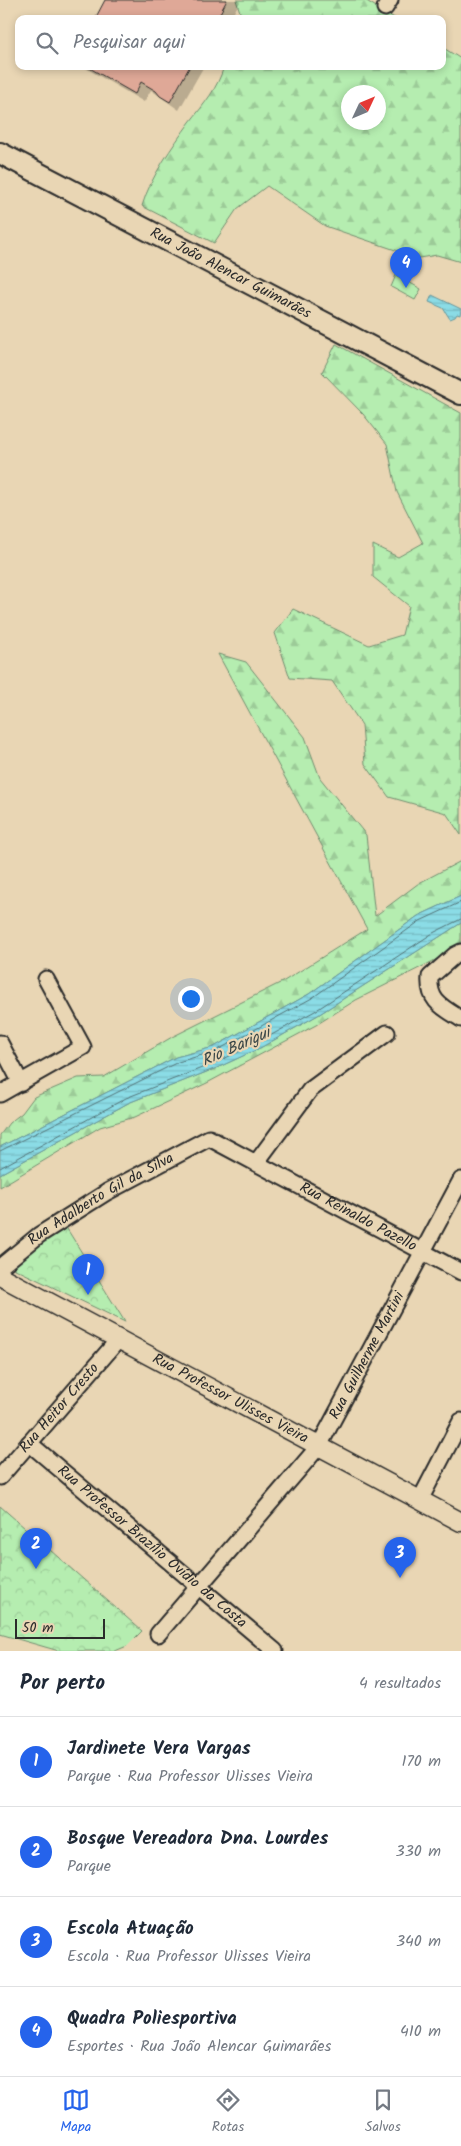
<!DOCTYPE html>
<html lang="pt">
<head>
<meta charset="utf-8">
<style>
	body { margin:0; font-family:Kalam,sans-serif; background:#f2f2f3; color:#1f2937 }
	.compass { position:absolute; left:341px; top:85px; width:45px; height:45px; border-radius:50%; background:#fff; box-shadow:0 2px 8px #0003; rotate:46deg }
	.scale { position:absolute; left:15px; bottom:12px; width:90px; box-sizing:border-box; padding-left:5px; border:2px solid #2b2b2b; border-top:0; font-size:14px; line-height:18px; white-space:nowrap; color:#2b2b2b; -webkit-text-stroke:4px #e9d6b4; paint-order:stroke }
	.you { position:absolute; left:190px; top:998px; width:18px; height:18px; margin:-12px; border:4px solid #fff; border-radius:50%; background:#1a73e8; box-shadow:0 0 0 8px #1a73e833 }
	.badge { display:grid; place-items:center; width:32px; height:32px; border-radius:50%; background:#2563eb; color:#fff; font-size:16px; font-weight:700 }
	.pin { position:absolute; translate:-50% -41px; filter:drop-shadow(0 1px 2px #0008) }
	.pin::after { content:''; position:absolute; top:26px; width:18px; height:15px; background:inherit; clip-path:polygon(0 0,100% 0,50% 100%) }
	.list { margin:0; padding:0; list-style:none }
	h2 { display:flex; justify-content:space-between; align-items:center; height:65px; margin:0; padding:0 20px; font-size:21px }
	h2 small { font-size:16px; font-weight:400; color:#747a83 }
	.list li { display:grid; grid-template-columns:32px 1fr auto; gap:15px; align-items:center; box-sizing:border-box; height:90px; padding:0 20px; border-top:1px solid #e0e1e3 }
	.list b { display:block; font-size:19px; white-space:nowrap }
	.list p { margin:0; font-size:16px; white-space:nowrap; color:#747a83 }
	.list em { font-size:16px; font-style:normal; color:#747a83 }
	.icon { flex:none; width:28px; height:28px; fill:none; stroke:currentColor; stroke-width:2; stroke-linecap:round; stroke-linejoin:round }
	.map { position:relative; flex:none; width:461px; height:1651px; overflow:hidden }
	.search { position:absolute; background:#fff; box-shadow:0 2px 8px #0003; left:15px; right:15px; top:15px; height:55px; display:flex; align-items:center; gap:12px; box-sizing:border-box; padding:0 18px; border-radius:10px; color:#747a83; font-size:19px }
	.sheet { height:425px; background:#fff }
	nav { display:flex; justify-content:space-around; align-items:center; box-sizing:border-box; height:70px; border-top:1px solid #e0e1e3; background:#fff; font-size:14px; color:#747a83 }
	nav a { display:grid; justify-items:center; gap:2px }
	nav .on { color:#2563eb }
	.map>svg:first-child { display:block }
</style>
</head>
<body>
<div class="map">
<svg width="461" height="1651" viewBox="0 0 461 1651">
	<defs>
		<pattern id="forest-firs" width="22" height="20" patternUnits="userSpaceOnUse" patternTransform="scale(1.25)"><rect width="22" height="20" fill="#b5edb0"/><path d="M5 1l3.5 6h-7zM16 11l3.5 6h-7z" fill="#9ccb98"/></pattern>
		<pattern id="park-crowns" width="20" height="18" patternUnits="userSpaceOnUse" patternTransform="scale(1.25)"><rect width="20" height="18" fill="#b5edb0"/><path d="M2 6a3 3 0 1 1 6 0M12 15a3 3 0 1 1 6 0" fill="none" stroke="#9ccb98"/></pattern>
		<pattern id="water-rules" width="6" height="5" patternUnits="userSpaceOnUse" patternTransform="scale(1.25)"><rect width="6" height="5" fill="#8bdce6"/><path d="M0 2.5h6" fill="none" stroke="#78bdc5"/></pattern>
	</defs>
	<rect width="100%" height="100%" fill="#e9d6b4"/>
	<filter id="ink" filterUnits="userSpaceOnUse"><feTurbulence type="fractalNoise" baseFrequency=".02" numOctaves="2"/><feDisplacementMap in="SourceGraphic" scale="10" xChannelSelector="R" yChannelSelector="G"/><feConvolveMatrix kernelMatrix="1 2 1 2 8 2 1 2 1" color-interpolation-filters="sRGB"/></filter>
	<g filter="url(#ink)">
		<!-- forest -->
		<g fill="url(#forest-firs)" stroke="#708c6e" fill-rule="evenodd">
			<polygon points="236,0 365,0 396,19 238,19 240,12"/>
			<path d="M442,47l19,12v203l-24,-7 -18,3 -94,-32 -58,-40 -30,23 -23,34 -72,-37c9,-30 30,-59 48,-84 14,-18 28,-34 34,-56h218zM348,92h30v30h-30z"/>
			<polygon points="336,344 461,413 461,835 446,813 389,797 365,764 362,725 332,681 290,678 275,633 293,609 369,645 402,635 409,606 373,577 373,545 398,557 423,543 397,492 387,444 363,414 322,372"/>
			<polygon points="218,654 246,662 305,737 320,778 366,835 375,916 419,883 461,861 461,896 418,916 309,994 214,1047 176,1057 0,1147 0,1135 9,1123 22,1113 34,1097 78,1078 104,1077 172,1037 284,981 367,929"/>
			<polygon points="461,923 461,947 356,1000 316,1025 207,1083 135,1117 100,1127 0,1187 0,1174 128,1103 219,1067 260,1048 318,1015"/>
		</g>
		<!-- park -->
		<g fill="url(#park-crowns)" stroke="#708c6e">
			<polygon points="64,1224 125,1322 11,1267"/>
			<polygon points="0,1506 142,1631 127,1646 115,1651 59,1651 0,1634"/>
		</g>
		<!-- pitch -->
		<polygon fill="#b5edb0" stroke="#708c6e" points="396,275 421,289 415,300 391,287"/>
		<!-- water -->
		<g fill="url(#water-rules)" stroke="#65959b">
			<polygon points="432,295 461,309 460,315 457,314 455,317 450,319 443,308 429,302"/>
			<polygon points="461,896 461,923 318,1015 260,1048 219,1067 128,1103 0,1174 0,1147 176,1057 214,1047 309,994 418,916"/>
		</g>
		<!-- shadow -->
		<g fill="#0003">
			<polygon points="107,0 238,0 240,2 230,19 96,19"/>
			<polygon points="82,66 204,66 179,110 151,90 144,102"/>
		</g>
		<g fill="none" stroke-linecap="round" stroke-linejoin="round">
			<!-- shore -->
			<g stroke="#517276" stroke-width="1">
				<polyline points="0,1151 178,1062 216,1051 312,998 420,921 461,902"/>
				<polyline points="0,1168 126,1098 217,1062 257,1043 315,1011 433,933 461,919"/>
			</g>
		</g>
		<!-- building -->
		<g fill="#dfa897" stroke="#2b2b2b">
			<polygon points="105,0 227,0 217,19 95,19"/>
			<polygon points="86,66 190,66 170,102 160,96 156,91 141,82 135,94"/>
		</g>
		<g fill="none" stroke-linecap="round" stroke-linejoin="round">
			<defs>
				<g id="minor">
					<polyline points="385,8 390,0"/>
					<path d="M461,952l-6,3 -25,22c-2,24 12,30 31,42"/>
					<polyline points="0,1043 21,1083"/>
					<polyline points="0,1094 83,1047 46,979"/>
					<polyline points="256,1163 310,1090 387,1033"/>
					<path id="s1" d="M0,1267l39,-32 68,-43 102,-54 252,134"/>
					<path id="s2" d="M29,1443l246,208"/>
					<path id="s3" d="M0,1477l119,-138"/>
					<polyline points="420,1500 461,1421"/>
					<path id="s4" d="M158,1634l161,-188 142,-266"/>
				</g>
				<g id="tertiary">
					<path id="s5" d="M0,1276l461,246"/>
				</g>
				<g id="secondary">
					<path id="s6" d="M0,153l461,241"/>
				</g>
			</defs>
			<!-- minor casing -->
			<use href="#minor" stroke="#2b2b2b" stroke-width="19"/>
			<!-- tertiary casing -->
			<use href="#tertiary" stroke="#2b2b2b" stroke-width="21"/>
			<!-- secondary casing -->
			<use href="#secondary" stroke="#2b2b2b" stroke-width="24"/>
			<!-- minor -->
			<use href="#minor" stroke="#e9d6b4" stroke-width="15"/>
			<!-- tertiary -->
			<use href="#tertiary" stroke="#e9d6b4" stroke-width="18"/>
			<!-- secondary -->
			<use href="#secondary" stroke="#e9d6b4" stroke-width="20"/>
		</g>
	</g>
	<g text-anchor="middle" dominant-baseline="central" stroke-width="4.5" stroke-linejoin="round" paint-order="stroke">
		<!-- street labels -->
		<g font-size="15" fill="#2b2b2b" stroke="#e9d6b4">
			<text stroke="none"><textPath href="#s6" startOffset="260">Rua João Alencar Guimarães</textPath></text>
			<text stroke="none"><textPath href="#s1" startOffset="122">Rua Adalberto Gil da Silva</textPath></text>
			<text stroke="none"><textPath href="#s1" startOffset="415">Rua Reinaldo Pazello</textPath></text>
			<text stroke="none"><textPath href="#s4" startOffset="350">Rua Guilherme Martini</textPath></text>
			<text stroke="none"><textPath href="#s5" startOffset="261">Rua Professor Ulisses Vieira</textPath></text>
			<text stroke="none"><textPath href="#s3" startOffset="91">Rua Heitor Cresto</textPath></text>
			<text stroke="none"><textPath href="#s2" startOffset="161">Rua Professor Brazílio Ovídio da Costa</textPath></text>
		</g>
		<!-- water labels -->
		<g font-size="16" font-style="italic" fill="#394647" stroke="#e9d6b4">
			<text transform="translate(236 1047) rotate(-24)">Rio Barigui</text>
		</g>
	</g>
</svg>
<svg class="compass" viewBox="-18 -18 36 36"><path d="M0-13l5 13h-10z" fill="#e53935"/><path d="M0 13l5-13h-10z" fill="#747a83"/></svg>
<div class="scale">50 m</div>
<div class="you"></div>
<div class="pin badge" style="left:88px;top:1295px">1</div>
<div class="pin badge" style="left:36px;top:1569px">2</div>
<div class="pin badge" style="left:400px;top:1578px">3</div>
<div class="pin badge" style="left:406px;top:288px">4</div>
<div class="search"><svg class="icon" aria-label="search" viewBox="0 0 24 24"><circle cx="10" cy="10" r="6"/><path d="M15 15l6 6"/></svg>Pesquisar aqui</div>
</div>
<section class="sheet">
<h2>Por perto<small>4 resultados</small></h2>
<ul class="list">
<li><span class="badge">1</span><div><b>Jardinete Vera Vargas</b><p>Parque · Rua Professor Ulisses Vieira</p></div><em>170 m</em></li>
<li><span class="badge">2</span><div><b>Bosque Vereadora Dna. Lourdes</b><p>Parque</p></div><em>330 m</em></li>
<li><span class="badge">3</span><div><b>Escola Atuação</b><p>Escola · Rua Professor Ulisses Vieira</p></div><em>340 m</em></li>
<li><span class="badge">4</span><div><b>Quadra Poliesportiva</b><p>Esportes · Rua João Alencar Guimarães</p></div><em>410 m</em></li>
</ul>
</section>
<nav>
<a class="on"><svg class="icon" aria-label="map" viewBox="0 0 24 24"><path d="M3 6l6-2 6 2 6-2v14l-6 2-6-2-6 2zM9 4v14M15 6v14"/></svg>Mapa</a>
<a><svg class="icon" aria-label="directions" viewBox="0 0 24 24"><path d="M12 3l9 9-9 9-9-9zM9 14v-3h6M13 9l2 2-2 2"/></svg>Rotas</a>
<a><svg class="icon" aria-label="saved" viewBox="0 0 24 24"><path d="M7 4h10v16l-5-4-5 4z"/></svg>Salvos</a>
</nav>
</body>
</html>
